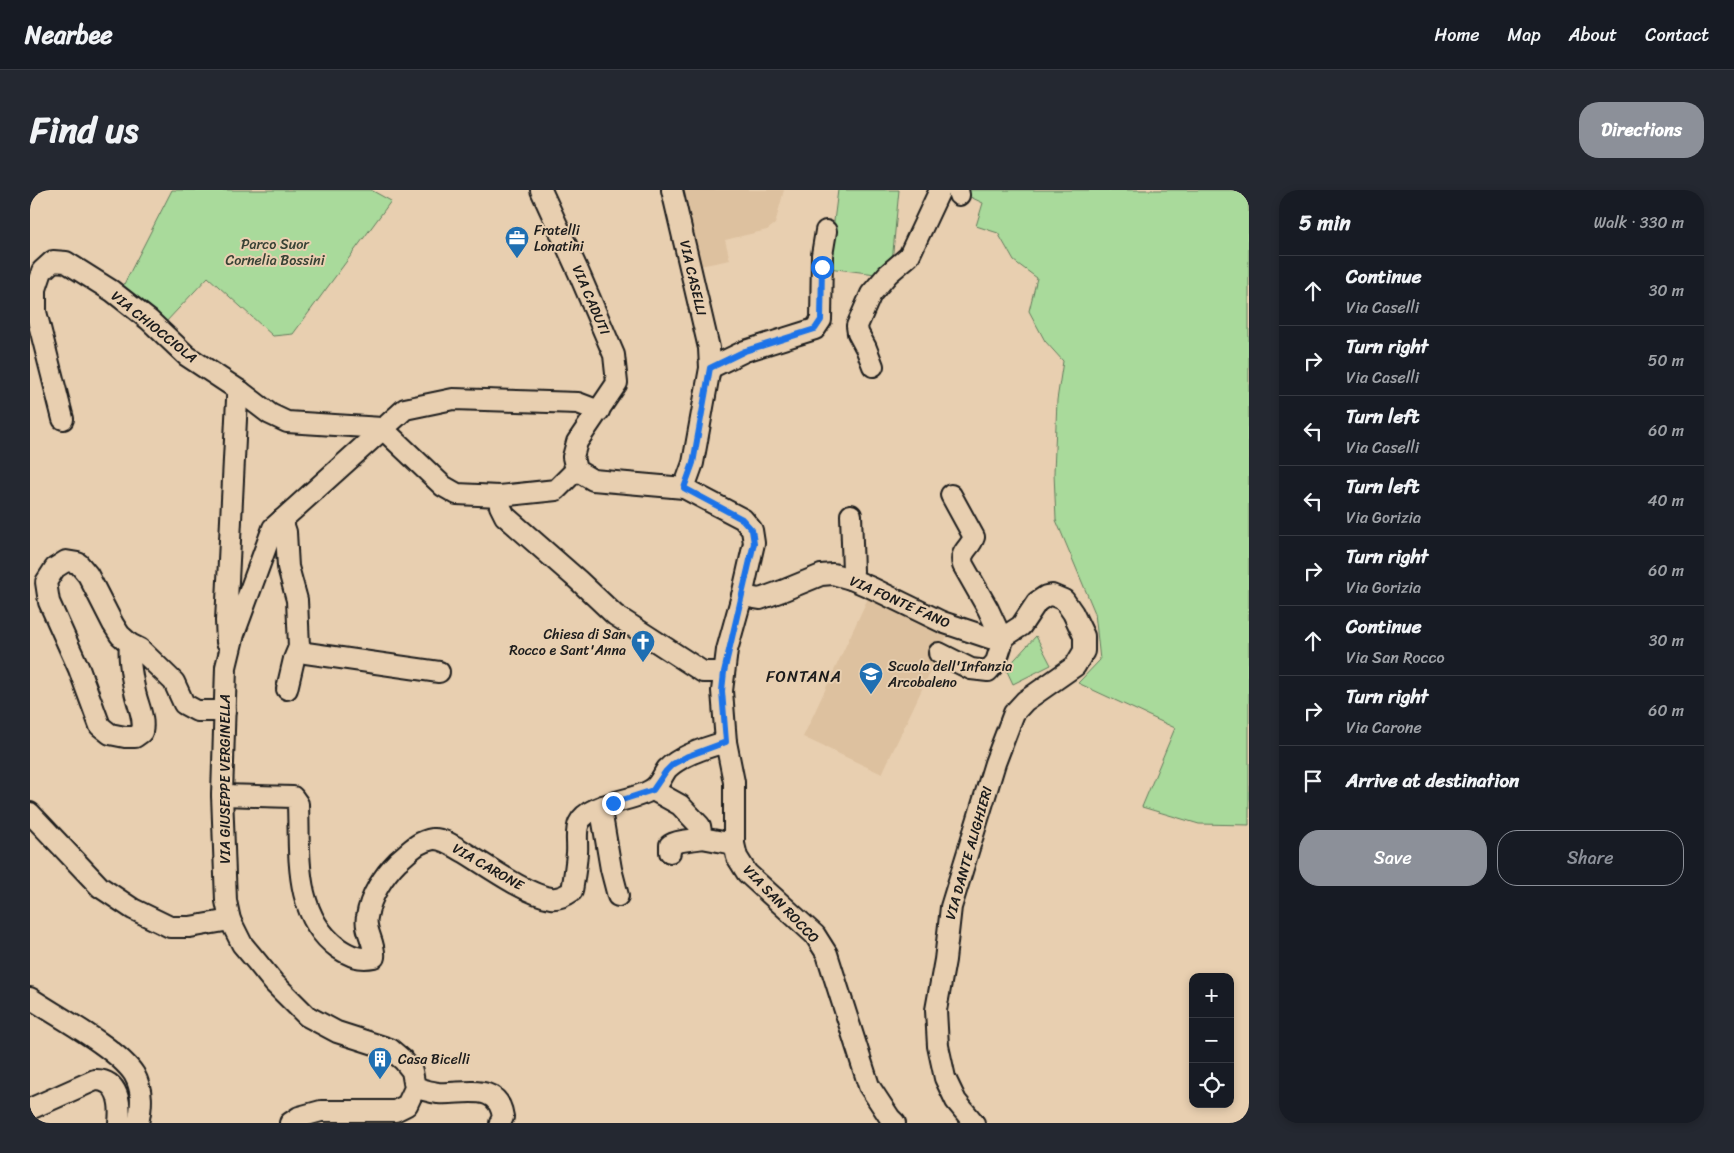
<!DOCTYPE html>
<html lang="en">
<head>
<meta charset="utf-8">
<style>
	body { margin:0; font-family:Sriracha,sans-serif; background:#242831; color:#f1f3f6 }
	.controls { position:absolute; right:15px; bottom:15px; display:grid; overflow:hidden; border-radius:10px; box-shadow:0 2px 8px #0003 }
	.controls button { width:45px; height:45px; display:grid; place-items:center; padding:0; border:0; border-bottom:1px solid #363941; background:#171b24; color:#f1f3f6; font:25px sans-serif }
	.stop { position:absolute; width:15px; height:15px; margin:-11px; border:4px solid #1a73e8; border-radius:50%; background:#fff }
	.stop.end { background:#1a73e8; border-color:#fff; box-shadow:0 1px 5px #0008 }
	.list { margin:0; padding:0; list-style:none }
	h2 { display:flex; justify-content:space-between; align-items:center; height:65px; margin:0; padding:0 20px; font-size:21px }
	h2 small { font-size:16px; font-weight:400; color:#9ea1a6 }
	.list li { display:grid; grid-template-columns:32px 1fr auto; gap:15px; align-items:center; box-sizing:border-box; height:70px; padding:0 20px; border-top:1px solid #363941 }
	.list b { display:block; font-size:19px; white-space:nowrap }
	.list p { margin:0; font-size:16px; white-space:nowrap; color:#9ea1a6 }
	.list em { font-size:16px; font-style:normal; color:#9ea1a6 }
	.actions { display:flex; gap:10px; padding:15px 20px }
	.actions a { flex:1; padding:11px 0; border:1px solid #8c9099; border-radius:20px; text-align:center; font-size:18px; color:#8c9099 }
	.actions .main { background:#8c9099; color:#fff }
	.icon { flex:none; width:28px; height:28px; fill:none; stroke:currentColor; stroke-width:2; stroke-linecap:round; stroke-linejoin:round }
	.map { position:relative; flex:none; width:1219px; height:933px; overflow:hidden; border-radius:20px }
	header { display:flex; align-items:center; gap:30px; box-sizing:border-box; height:70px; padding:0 25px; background:#171b24; border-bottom:1px solid #363941 }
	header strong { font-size:24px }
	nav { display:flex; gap:28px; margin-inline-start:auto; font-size:18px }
	.intro { display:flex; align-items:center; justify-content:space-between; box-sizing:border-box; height:120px; padding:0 30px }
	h1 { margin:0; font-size:35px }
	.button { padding:12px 22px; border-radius:20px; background:#8c9099; color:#fff; font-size:18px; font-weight:700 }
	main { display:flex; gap:30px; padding:0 30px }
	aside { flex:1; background:#171b24; border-radius:20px; box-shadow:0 2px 8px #0003 }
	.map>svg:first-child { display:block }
</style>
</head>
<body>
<header>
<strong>Nearbee</strong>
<nav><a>Home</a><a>Map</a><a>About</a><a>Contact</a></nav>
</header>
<div class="intro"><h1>Find us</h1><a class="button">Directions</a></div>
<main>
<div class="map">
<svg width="1219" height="933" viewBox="0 0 1219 933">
	<rect width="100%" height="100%" fill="#e8cfb0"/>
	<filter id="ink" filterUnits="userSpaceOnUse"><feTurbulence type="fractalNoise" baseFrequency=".02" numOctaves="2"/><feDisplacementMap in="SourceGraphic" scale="10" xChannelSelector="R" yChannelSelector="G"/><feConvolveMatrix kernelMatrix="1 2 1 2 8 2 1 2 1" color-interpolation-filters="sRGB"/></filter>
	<g filter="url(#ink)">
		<!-- built -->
		<g fill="#ddc19f">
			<polygon points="654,0 754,0 745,34 737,40 695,50 700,70 670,76"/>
			<polygon points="839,406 918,444 852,584 773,547"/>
		</g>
		<!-- green -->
		<g fill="#a9da9b" stroke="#627b5c">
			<polygon points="142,0 341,0 361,11 263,144 243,146 178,87 135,133 91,100"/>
			<polygon points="808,0 869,0 862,72 846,84 798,78"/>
			<polygon points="937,0 1219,0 1219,635 1169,634 1112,617 1145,538 1048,493 1070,470 1065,423 1026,330 1024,283 1027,210 1033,171 1015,151 999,121 1007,88 984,71 968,43 946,36 953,13 936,5"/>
			<polygon points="1006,446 1021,475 983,494 976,479"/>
		</g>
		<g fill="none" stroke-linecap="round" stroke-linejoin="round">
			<defs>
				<g id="minor">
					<polyline points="511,0 548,81 584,165 587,193 547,252 543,267 546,280 563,290 654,298 713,329 722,340 724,353 712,406 697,460 692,501 696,552 704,592 704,654 707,667 717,683 785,745 797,764 839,896 860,928 865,933"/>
					<polyline points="642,0 679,158 680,178 663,273 654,298"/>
					<polyline points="928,0 929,5"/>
					<polyline points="843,176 836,158 828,143 827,136 841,104 858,84 879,66 910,0"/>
					<polyline points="680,178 715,161 785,139 791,130 792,65 796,41"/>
					<polyline points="33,229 6,122 6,99 12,81 23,71 36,72 82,101 119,130 157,166 210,201 240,224 257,232 352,238 413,296 427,304 469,306 526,300 546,280"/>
					<path d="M921,305l23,42c-4,12 -15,14 -11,28l25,44 13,28"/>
					<polyline points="469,306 470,316 475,326 548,390 585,425 673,482 693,482"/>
					<polyline points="252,330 256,342 258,377 267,410 269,457 276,463 409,482"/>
					<polyline points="821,389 823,381 821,325"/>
					<polyline points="712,406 730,409 752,401 791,385 803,384 821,389 842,398 912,432 960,448 974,447 991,436 1007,412 1016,406 1022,405 1034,410 1043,423 1054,446 1054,461 1045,476 995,511 984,523 965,573 921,717 915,770 906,820 908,856 915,888 926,911 944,933"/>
					<polyline points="197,452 196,431 207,209 210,201"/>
					<path d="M100,454c-2,15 2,34 5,48 3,14 10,26 7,40l-7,5h-10l-15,-3 -10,-8 -21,-57 -30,-67 -3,-20 9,-14 11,-7 12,2 10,12 25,49 7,11 10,9 10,5 34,33 10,22 13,7h28"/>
					<polyline points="909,463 941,479 958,481 966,472 974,447"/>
					<polyline points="257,499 264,469 269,457"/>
					<polyline points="623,600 650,615 670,636 672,648 704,654"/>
					<path d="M192,605l71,2 5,7c2,49 -5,111 40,144 12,8 21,12 36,9 2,-13 -10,-27 -7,-40 3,-21 17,-42 31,-56 11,-9 20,-20 35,-22 10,-1 22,8 31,13 22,13 63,43 87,46 8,1 14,-2 21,-7 2,-12 4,-25 5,-38 1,-9 -2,-21 2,-30 9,-20 55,-22 72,-33 8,-4 11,-14 16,-21 14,-14 40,-22 59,-27"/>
					<polyline points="573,616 572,626 581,679 588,706"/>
					<polyline points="0,623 70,697 103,719 140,737 160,737 200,730"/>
					<path d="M640,662v-7c10,-6 21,-4 32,-7"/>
					<path d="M0,808c27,18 87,50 104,76 9,16 8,32 4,49"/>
					<path d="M385,898c7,1 15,4 23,5 26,2 60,-12 65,24l-3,6"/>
					<path d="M0,919l65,-29c24,-1 26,25 24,43"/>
					<polyline points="260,933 269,927 291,921 365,921 377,915 385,898 382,881 373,870 360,859 307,842 277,826 244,793 227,772 212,754 200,730 196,711 192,605 196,477 204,444 243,338 375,219 423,209 548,213 569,221"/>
				</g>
			</defs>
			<!-- minor casing -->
			<use href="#minor" stroke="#1c1c1c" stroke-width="24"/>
			<!-- minor -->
			<use href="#minor" stroke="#e8cfb0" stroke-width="20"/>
		</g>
	</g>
	<g fill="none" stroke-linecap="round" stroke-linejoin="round" filter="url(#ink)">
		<!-- route -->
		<polyline stroke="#1a73e8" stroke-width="6" points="583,613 623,600 636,581 643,574 658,566 696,552 692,501 694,482 724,353 722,340 712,329 654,298 663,273 680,178 715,161 785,139 791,130 792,77"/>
	</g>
	<!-- icons -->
	<defs>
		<symbol id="office-pin" viewBox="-11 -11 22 30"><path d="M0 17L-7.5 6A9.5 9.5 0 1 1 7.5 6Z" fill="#1f6fb2" stroke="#e8cfb0"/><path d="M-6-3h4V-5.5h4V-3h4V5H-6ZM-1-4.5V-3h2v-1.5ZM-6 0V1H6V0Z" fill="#fff"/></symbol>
		<symbol id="church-pin" viewBox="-11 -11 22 30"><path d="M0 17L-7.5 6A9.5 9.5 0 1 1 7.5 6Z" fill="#1f6fb2" stroke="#e8cfb0"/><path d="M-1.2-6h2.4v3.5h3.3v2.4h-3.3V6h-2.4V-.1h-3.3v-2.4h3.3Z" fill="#fff"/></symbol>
		<symbol id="school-pin" viewBox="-11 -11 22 30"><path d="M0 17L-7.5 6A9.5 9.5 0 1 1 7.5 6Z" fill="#1f6fb2" stroke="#e8cfb0"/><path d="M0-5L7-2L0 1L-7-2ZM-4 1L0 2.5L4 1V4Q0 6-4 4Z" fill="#fff"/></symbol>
		<symbol id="building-pin" viewBox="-11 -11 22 30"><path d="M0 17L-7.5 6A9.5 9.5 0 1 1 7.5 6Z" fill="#1f6fb2" stroke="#e8cfb0"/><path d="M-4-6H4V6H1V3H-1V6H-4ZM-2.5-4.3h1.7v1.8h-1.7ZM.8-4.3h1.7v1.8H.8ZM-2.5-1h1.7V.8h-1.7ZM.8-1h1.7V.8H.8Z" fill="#fff"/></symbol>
	</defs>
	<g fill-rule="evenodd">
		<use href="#office-pin" x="473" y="34" width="28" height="38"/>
		<use href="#church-pin" x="599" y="438" width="28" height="38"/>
		<use href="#school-pin" x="827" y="470" width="28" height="38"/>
		<use href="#building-pin" x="336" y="855" width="28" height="38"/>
	</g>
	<g text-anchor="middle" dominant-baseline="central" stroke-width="4" stroke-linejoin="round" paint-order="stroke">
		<!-- poi labels -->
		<g font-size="14" fill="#1c1c1c" stroke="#e8cfb0" text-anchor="start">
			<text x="504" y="40">Fratelli<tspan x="504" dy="16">Lonatini</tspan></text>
			<text x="596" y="444" text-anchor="end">Chiesa di San<tspan x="596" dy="16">Rocco e Sant'Anna</tspan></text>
			<text x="858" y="476">Scuola dell'Infanzia<tspan x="858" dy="16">Arcobaleno</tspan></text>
			<text x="368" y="869">Casa Bicelli</text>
		</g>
		<!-- park labels -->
		<g font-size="14" fill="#384235" stroke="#e8cfb0">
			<text x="245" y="54">Parco Suor<tspan x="245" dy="16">Cornelia Bossini</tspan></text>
		</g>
		<!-- street labels -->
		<g font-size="14" fill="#1c1c1c" stroke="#e8cfb0">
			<text transform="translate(663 88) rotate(77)">VIA CASELLI</text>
			<text transform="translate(561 110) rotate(67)">VIA CADUTI</text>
			<text transform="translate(124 137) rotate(39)">VIA CHIOCCIOLA</text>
			<text transform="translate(870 412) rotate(24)">VIA FONTE FANO</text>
			<text transform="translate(195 589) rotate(-90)">VIA GIUSEPPE VERGINELLA</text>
			<text transform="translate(939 663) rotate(-74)">VIA DANTE ALIGHIERI</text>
			<text transform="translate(458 677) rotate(30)">VIA CARONE</text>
			<text transform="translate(751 714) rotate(46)">VIA SAN ROCCO</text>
		</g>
		<!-- quarter labels -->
		<g font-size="16" letter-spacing="1" fill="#1c1c1c" stroke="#e8cfb0">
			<text x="774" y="486">FONTANA</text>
		</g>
	</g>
</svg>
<div class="controls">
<button>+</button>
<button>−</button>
<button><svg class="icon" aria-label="locate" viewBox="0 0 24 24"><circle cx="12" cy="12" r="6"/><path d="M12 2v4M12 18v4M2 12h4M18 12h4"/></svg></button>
</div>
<div class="stop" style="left:792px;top:77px"></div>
<div class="stop end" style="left:583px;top:613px"></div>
</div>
<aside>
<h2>5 min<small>Walk · 330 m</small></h2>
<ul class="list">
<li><svg class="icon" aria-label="ahead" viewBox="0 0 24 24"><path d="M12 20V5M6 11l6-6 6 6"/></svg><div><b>Continue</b><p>Via Caselli</p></div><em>30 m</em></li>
<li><svg class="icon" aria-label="right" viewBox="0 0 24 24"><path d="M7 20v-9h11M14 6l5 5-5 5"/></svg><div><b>Turn right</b><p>Via Caselli</p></div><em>50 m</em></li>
<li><svg class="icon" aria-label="left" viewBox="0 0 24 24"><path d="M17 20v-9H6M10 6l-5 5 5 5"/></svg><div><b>Turn left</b><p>Via Caselli</p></div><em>60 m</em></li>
<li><svg class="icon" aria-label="left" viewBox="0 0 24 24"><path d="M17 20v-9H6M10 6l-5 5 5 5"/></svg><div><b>Turn left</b><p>Via Gorizia</p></div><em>40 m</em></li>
<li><svg class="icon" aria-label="right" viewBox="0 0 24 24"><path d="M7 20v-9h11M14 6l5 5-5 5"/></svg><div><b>Turn right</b><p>Via Gorizia</p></div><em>60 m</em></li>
<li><svg class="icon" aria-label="ahead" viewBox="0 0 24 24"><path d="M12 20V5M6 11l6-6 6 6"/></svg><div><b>Continue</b><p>Via San Rocco</p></div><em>30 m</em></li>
<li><svg class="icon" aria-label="right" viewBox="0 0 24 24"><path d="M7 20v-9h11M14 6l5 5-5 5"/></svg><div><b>Turn right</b><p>Via Carone</p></div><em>60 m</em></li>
<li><svg class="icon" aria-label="arrive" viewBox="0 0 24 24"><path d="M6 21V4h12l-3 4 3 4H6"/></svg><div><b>Arrive at destination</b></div></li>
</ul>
<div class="actions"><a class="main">Save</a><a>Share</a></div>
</aside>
</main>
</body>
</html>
